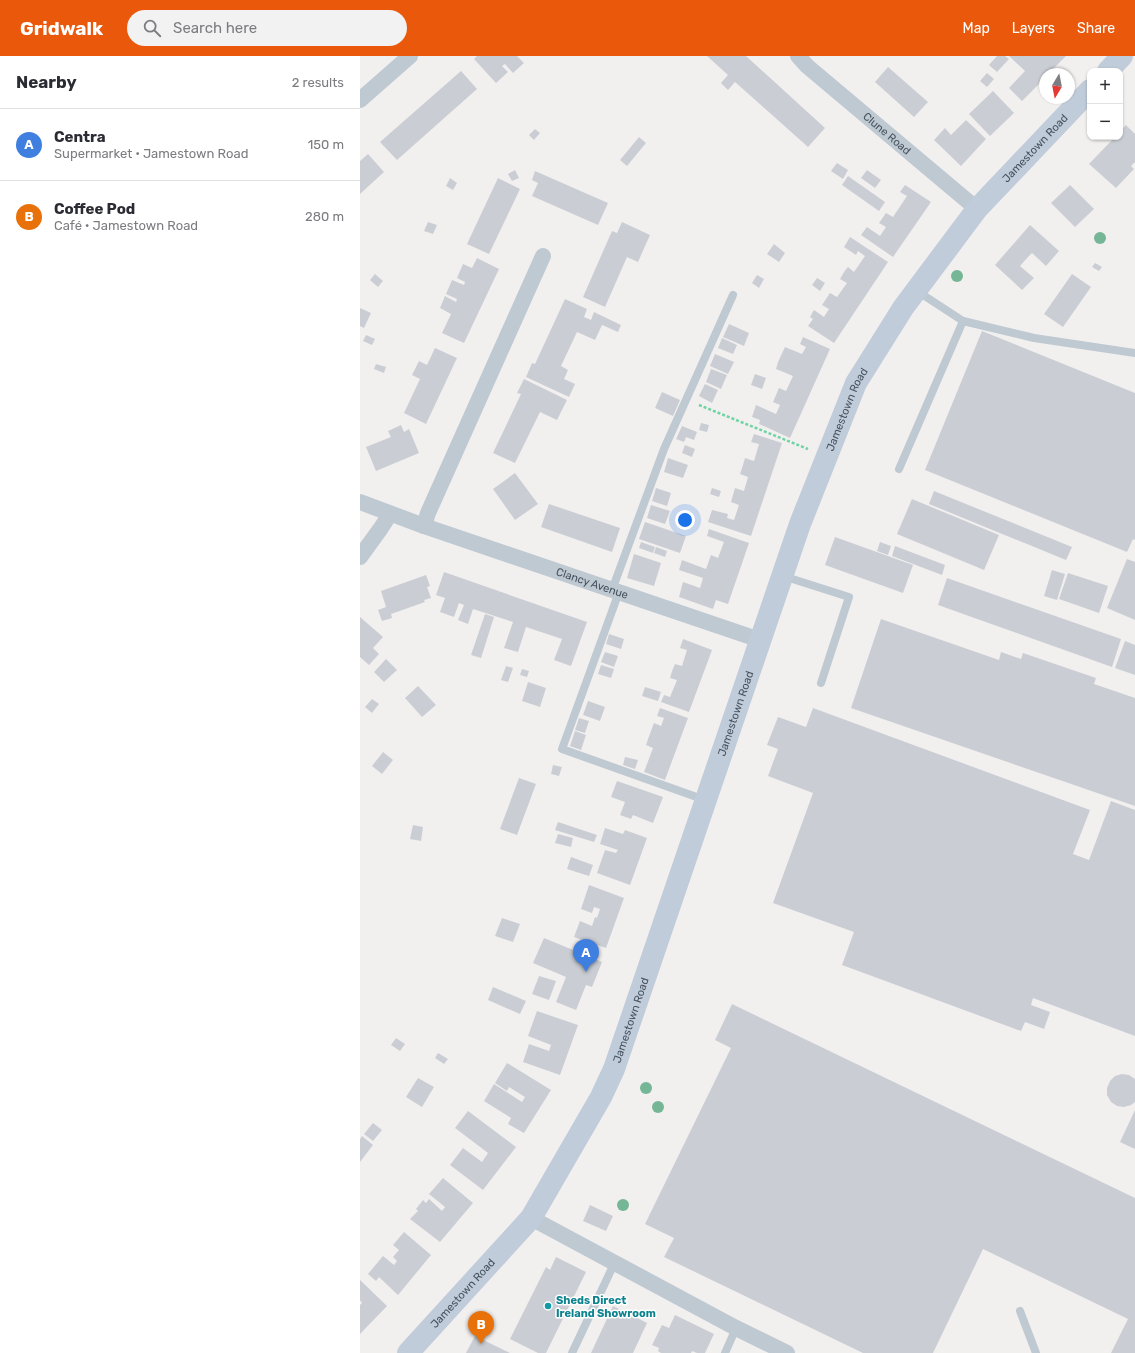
<!DOCTYPE html>
<html lang="en">
<head>
<meta charset="utf-8">
<style>
	body { margin:0; font-family:Rubik,sans-serif; background:#f2f2f3; color:#2b2b33 }
	.controls { position:absolute; right:12px; top:12px; display:grid; overflow:hidden; border-radius:8px; box-shadow:0 1px 3px #0004 }
	.controls button { width:36px; height:36px; display:grid; place-items:center; padding:0; border:0; border-bottom:1px solid #e1e1e2; background:#fff; color:#2b2b33; font:20px sans-serif }
	.compass { position:absolute; left:679px; top:12px; width:36px; height:36px; border-radius:50%; background:#fff; box-shadow:0 1px 3px #0004; rotate:190deg }
	.you { position:absolute; left:325px; top:464px; width:14px; height:14px; margin:-10px; border:3px solid #fff; border-radius:50%; background:#1a73e8; box-shadow:0 0 0 6px #1a73e833 }
	.badge { display:grid; place-items:center; width:26px; height:26px; border-radius:50%; background:#ea580c; color:#fff; font-size:13px; font-weight:700 }
	.pin { position:absolute; translate:-50% -33px; filter:drop-shadow(0 1px 2px #0008) }
	.pin::after { content:''; position:absolute; top:21px; width:14px; height:12px; background:inherit; clip-path:polygon(0 0,100% 0,50% 100%) }
	.list { margin:0; padding:0; list-style:none }
	h2 { display:flex; justify-content:space-between; align-items:center; height:52px; margin:0; padding:0 16px; font-size:17px }
	h2 small { font-size:13px; font-weight:400; color:#7c7c81 }
	.list li { display:grid; grid-template-columns:26px 1fr auto; gap:12px; align-items:center; box-sizing:border-box; height:72px; padding:0 16px; border-top:1px solid #e1e1e2 }
	.list b { display:block; font-size:15px; white-space:nowrap }
	.list p { margin:0; font-size:13px; white-space:nowrap; color:#7c7c81 }
	.list em { font-size:13px; font-style:normal; color:#7c7c81 }
	.icon { flex:none; width:22px; height:22px; fill:none; stroke:currentColor; stroke-width:2; stroke-linecap:round; stroke-linejoin:round }
	.map { position:relative; flex:none; width:775px; height:1297px; overflow:hidden }
	header { display:flex; align-items:center; gap:24px; box-sizing:border-box; height:56px; padding:0 20px; background:#ea580c; color:#fff }
	header strong { font-size:19px }
	nav { display:flex; gap:22px; margin-inline-start:auto; font-size:14px }
	.search { width:280px; height:36px; background:#f2f2f3; display:flex; align-items:center; gap:10px; box-sizing:border-box; padding:0 14px; border-radius:22px; color:#7c7c81; font-size:15px }
	main { display:flex }
	aside { flex:1; background:#fff }
	.map>svg:first-child { display:block }
</style>
</head>
<body>
<header>
<strong>Gridwalk</strong>
<div class="search"><svg class="icon" aria-label="search" viewBox="0 0 24 24"><circle cx="10" cy="10" r="6"/><path d="M15 15l6 6"/></svg>Search here</div>
<nav><a>Map</a><a>Layers</a><a>Share</a></nav>
</header>
<main>
<aside>
<h2>Nearby<small>2 results</small></h2>
<ul class="list">
<li><span class="badge" style="background:#3f7fe0">A</span><div><b>Centra</b><p>Supermarket · Jamestown Road</p></div><em>150 m</em></li>
<li><span class="badge" style="background:#e8710a">B</span><div><b>Coffee Pod</b><p>Café · Jamestown Road</p></div><em>280 m</em></li>
</ul>
</aside>
<div class="map">
<svg width="775" height="1297" viewBox="0 0 775 1297">
	<rect width="100%" height="100%" fill="#f2efef"/>
	<!-- building -->
	<g fill="#caced4">
		<polygon points="117,0 157,0 164,7 153,17 145,8 142,10 148,16 136,27 114,3"/>
		<polygon points="347,0 386,0 465,72 448,91 375,26 368,34 361,27 368,19"/>
		<polygon points="637,0 645,0 649,3 637,16 629,9"/>
		<polygon points="649,0 706,0 688,18 685,18 685,22 662,45 649,32 665,15"/>
		<polygon points="528,11 568,46 554,61 515,26"/>
		<polygon points="101,15 117,33 37,104 20,86"/>
		<polygon points="627,17 634,23 627,31 620,25"/>
		<polygon points="633,35 654,57 630,80 609,58"/>
		<polygon points="606,64 626,83 601,110 574,84 585,72 591,79"/>
		<polygon points="766,69 775,78 775,106 771,110 774,113 756,132 729,108 755,81 760,81 760,75"/>
		<polygon points="175,73 180,77 174,84 169,79"/>
		<polygon points="279,81 286,87 267,110 260,104"/>
		<polygon points="8,98 24,116 0,138 0,105"/>
		<polygon points="477,107 488,114 483,123 471,115"/>
		<polygon points="155,114 159,122 152,125 148,118"/>
		<polygon points="507,114 521,124 515,132 501,122"/>
		<polygon points="175,115 248,147 238,169 172,140 178,127 172,124"/>
		<polygon points="488,120 525,146 519,155 482,129"/>
		<polygon points="90,122 97,127 93,134 86,130"/>
		<polygon points="138,122 160,133 129,198 107,188"/>
		<polygon points="545,129 571,146 533,201 501,179 507,171 520,180 526,171 519,167 526,157 533,161 547,140 540,136"/>
		<polygon points="710,129 734,153 715,171 691,147"/>
		<polygon points="68,166 77,169 73,178 64,175"/>
		<polygon points="262,166 290,179 278,206 267,201 245,251 223,241 252,175 257,177"/>
		<polygon points="670,169 699,195 686,210 672,197 667,202 660,210 674,222 662,234 635,209"/>
		<polygon points="490,181 528,206 474,287 448,270 453,263 450,261 454,254 464,261 469,253 462,249 470,237 477,241 487,227 480,223 484,216 488,211 494,216 505,200 498,195 496,199 484,191"/>
		<polygon points="414,188 425,197 419,206 407,198"/>
		<polygon points="117,202 139,213 104,287 82,277 91,258 80,252 85,240 96,246 97,243 86,238 92,224 104,229 105,226 97,222 103,208 112,212"/>
		<polygon points="735,207 742,211 739,215 732,211"/>
		<polygon points="15,218 23,225 18,231 10,224"/>
		<polygon points="712,218 731,231 703,271 684,258"/>
		<polygon points="397,219 404,223 399,232 392,227"/>
		<polygon points="457,222 465,227 460,235 452,229"/>
		<polygon points="205,243 227,253 224,261 231,264 234,256 261,269 258,276 242,269 235,284 217,276 201,310 208,314 204,323 215,328 209,341 166,321 172,307 175,308"/>
		<polygon points="0,252 11,257 4,272 0,270"/>
		<polygon points="369,268 389,277 384,290 363,281"/>
		<polygon points="622,275 775,337 775,484 773,483 767,496 565,414"/>
		<polygon points="6,279 15,283 12,289 3,285"/>
		<polygon points="443,281 470,293 430,382 399,368 400,364 392,361 396,349 416,358 420,349 413,346 419,332 426,335 433,320 416,313 418,306 425,291 442,298 446,291 440,288"/>
		<polygon points="362,282 377,289 373,298 358,292"/>
		<polygon points="75,292 97,302 66,368 44,357 60,323 52,319 59,305 67,309"/>
		<polygon points="355,298 374,306 368,318 350,310"/>
		<polygon points="16,308 26,311 24,317 14,313"/>
		<polygon points="351,313 367,319 361,333 346,326"/>
		<polygon points="395,318 406,322 402,333 391,329"/>
		<polygon points="164,323 207,344 197,364 180,356 155,407 133,397 161,338 157,337"/>
		<polygon points="345,328 358,334 352,347 339,340"/>
		<polygon points="302,336 320,344 313,360 295,352"/>
		<polygon points="341,367 349,369 347,376 339,374"/>
		<polygon points="41,369 44,376 49,373 59,397 16,415 6,391 31,381 28,375"/>
		<polygon points="322,370 337,376 334,384 326,381 324,386 316,383"/>
		<polygon points="394,378 422,387 391,480 348,466 352,454 368,458 367,462 374,464 379,449 371,446 375,432 384,435 388,421 380,418 383,409 385,402 394,405 399,388 391,386"/>
		<polygon points="325,389 335,393 332,401 322,397"/>
		<polygon points="308,402 328,409 323,422 304,416"/>
		<polygon points="155,417 178,448 155,464 133,433"/>
		<polygon points="296,432 311,437 307,450 292,445"/>
		<polygon points="352,432 361,435 359,441 350,438"/>
		<polygon points="574,435 712,491 706,504 569,448"/>
		<polygon points="552,443 639,479 624,514 537,478"/>
		<polygon points="189,448 260,472 252,496 181,471"/>
		<polygon points="291,449 310,455 305,468 287,462"/>
		<polygon points="285,466 326,480 320,497 279,483"/>
		<polygon points="349,473 389,487 368,548 356,544 353,553 319,541 323,526 340,532 343,522 319,514 322,504 346,513 351,499 358,502 364,486 347,480"/>
		<polygon points="475,481 553,509 543,537 465,509"/>
		<polygon points="281,486 295,491 293,497 279,492"/>
		<polygon points="520,486 531,490 528,499 517,495"/>
		<polygon points="535,490 585,509 582,519 532,500"/>
		<polygon points="296,491 307,495 305,501 294,497"/>
		<polygon points="274,498 301,507 294,530 267,522"/>
		<polygon points="767,503 775,506 775,564 747,552"/>
		<polygon points="692,514 705,518 697,544 684,540"/>
		<polygon points="84,516 227,566 211,610 194,604 202,583 166,571 158,596 144,592 153,566 113,553 108,568 98,564 104,549 99,547 94,561 80,556 85,542 76,539"/>
		<polygon points="708,517 748,530 739,557 699,543"/>
		<polygon points="66,519 70,530 67,531 71,542 64,544 65,546 31,558 32,562 22,565 18,554 26,551 21,535"/>
		<polygon points="587,522 761,583 752,611 578,549"/>
		<polygon points="125,558 134,561 121,602 111,599"/>
		<polygon points="0,561 23,581 13,592 19,598 9,609 0,601"/>
		<polygon points="521,563 639,604 641,596 661,603 663,597 736,622 734,628 775,642 775,750 491,652"/>
		<polygon points="249,578 264,583 261,593 246,588"/>
		<polygon points="323,583 352,594 329,656 301,646 304,639 310,641 317,624 310,622 312,615 315,608 322,610 327,594 320,592"/>
		<polygon points="765,585 775,589 775,619 755,612"/>
		<polygon points="245,596 258,600 254,611 241,606"/>
		<polygon points="26,603 37,614 24,626 14,616"/>
		<polygon points="241,609 254,613 251,622 238,618"/>
		<polygon points="146,610 153,612 148,626 141,624"/>
		<polygon points="162,613 169,615 167,621 160,619"/>
		<polygon points="168,626 186,632 180,651 162,645"/>
		<polygon points="58,630 76,649 62,661 45,642"/>
		<polygon points="285,631 301,636 298,645 282,640"/>
		<polygon points="12,643 19,648 12,657 5,651"/>
		<polygon points="228,645 245,651 240,665 223,659"/>
		<polygon points="300,652 328,662 305,724 284,716 293,692 286,689 288,683 294,667 301,670 304,662 297,660"/>
		<polygon points="453,652 730,754 713,798 729,804 751,745 775,754 775,980 673,942 671,949 690,956 684,973 665,966 661,975 482,909 494,876 413,847 453,737 408,720 418,693 407,689 418,661 446,671"/>
		<polygon points="219,662 229,665 225,677 215,674"/>
		<polygon points="215,675 226,679 221,694 210,690"/>
		<polygon points="23,696 33,704 22,718 12,710"/>
		<polygon points="265,701 278,704 275,713 263,709"/>
		<polygon points="193,709 202,711 199,720 191,718"/>
		<polygon points="159,722 176,728 157,779 140,773"/>
		<polygon points="257,725 303,741 293,767 273,759 271,763 260,759 265,746 251,741"/>
		<polygon points="198,766 237,779 234,786 195,774"/>
		<polygon points="53,769 63,771 61,785 50,783"/>
		<polygon points="245,772 263,778 265,774 287,782 270,829 237,817 245,794 256,797 258,794 240,788"/>
		<polygon points="198,778 213,782 211,791 195,787"/>
		<polygon points="211,801 233,809 229,820 207,813"/>
		<polygon points="229,829 264,842 246,892 214,881 220,865 232,870 235,861 237,862 240,853 234,851 232,857 221,853"/>
		<polygon points="142,862 160,868 153,886 135,880"/>
		<polygon points="184,882 242,906 232,931 226,929 216,954 196,946 206,921 173,907"/>
		<polygon points="179,920 196,925 189,944 172,938"/>
		<polygon points="133,931 166,945 160,958 128,944"/>
		<polygon points="372,948 775,1142 775,1297 751,1297 768,1263 623,1193 573,1297 503,1297 304,1201 314,1182 285,1168 371,992 355,984"/>
		<polygon points="177,955 218,969 200,1019 163,1006 169,988 189,995 191,989 168,980"/>
		<polygon points="36,982 45,988 40,995 31,989"/>
		<polygon points="78,997 88,1003 84,1008 75,1002"/>
		<polygon points="147,1007 191,1034 164,1077 148,1068 151,1062 124,1045 134,1028 162,1046 165,1041 149,1031 147,1035 135,1027"/>
		<polygon points="762,1018 769,1019 775,1023 775,1046 771,1049 764,1051 757,1050 751,1046 747,1039 747,1032 750,1025 755,1020"/>
		<polygon points="58,1022 74,1031 62,1051 46,1041"/>
		<polygon points="775,1054 775,1093 760,1086"/>
		<polygon points="108,1055 156,1091 123,1134 90,1109 103,1092 122,1106 128,1097 95,1072"/>
		<polygon points="13,1067 22,1074 13,1085 4,1078"/>
		<polygon points="2,1080 13,1089 0,1106 0,1083"/>
		<polygon points="83,1122 113,1147 80,1186 50,1163 58,1155 56,1153 63,1144 66,1147 69,1143 82,1155 85,1151 69,1138"/>
		<polygon points="230,1149 253,1160 246,1175 223,1165"/>
		<polygon points="44,1176 71,1199 38,1239 19,1221 16,1225 8,1218 23,1200 34,1209 37,1205 33,1201 39,1194 33,1189"/>
		<polygon points="196,1201 226,1216 186,1297 178,1297 150,1283 186,1211 190,1214"/>
		<polygon points="0,1224 27,1250 0,1278 0,1249 2,1247 0,1244"/>
		<polygon points="253,1250 287,1267 273,1297 231,1297"/>
		<polygon points="315,1259 354,1278 345,1297 337,1297 332,1295 331,1297 301,1297 298,1295 299,1292 292,1289 302,1269 309,1272"/>
		<polygon points="115,1280 150,1297 106,1297"/>
	</g>
	<g fill="none" stroke-linecap="round" stroke-linejoin="round">
		<!-- path -->
		<polyline stroke="#6ed4a4" stroke-width="2.5" stroke-dasharray="3 2" stroke-linecap="butt" points="339,349 448,393"/>
		<!-- lane -->
		<g stroke="#bec9d2" stroke-width="8">
			<polyline points="603,265 674,282 775,297"/>
			<polyline points="539,413 603,265 557,235"/>
			<polyline points="423,520 489,541 461,627"/>
			<polyline points="252,534 304,393 373,239"/>
			<polyline points="259,536 202,693 345,744"/>
			<polyline points="660,1255 676,1297"/>
			<polyline points="212,1297 254,1208"/>
			<polyline points="365,1297 376,1272"/>
		</g>
		<!-- street -->
		<g stroke="#bec9d2" stroke-width="16">
			<path id="s1" d="M438,0l9,10 170,143"/>
			<polyline points="0,44 50,0"/>
			<path id="s2" d="M0,446l64,24 336,114"/>
			<polyline points="64,470 68,457 183,200"/>
			<polyline points="0,501 21,472 30,458"/>
			<polyline points="171,1162 376,1272 427,1297"/>
		</g>
		<!-- secondary -->
		<g stroke="#c0ccda" stroke-width="22">
			<polyline points="748,15 762,0"/>
			<path id="s3" d="M48,1297l123,-135 70,-121 13,-28 186,-545 56,-141 47,-75 74,-99 113,-119"/>
		</g>
	</g>
	<!-- trees -->
	<g fill="#75b696">
		<circle cx="740" cy="182" r="6"/>
		<circle cx="597" cy="220" r="6"/>
		<circle cx="286" cy="1032" r="6"/>
		<circle cx="298" cy="1051" r="6"/>
		<circle cx="263" cy="1149" r="6"/>
	</g>
	<!-- markers -->
	<circle fill="#0f9aa8" stroke="#fff" stroke-width="1.5" cx="188" cy="1250" r="4"/>
	<g text-anchor="middle" dominant-baseline="central" stroke-width="3" stroke-linejoin="round" paint-order="stroke">
		<!-- street labels -->
		<g font-size="11" fill="#45525e" stroke="#fff">
			<text stroke="none"><textPath href="#s1" startOffset="118">Clune Road</textPath></text>
			<text stroke="none"><textPath href="#s3" startOffset="1377">Jamestown Road</textPath></text>
			<text stroke="none"><textPath href="#s3" startOffset="1053">Jamestown Road</textPath></text>
			<text stroke="none"><textPath href="#s2" startOffset="246">Clancy Avenue</textPath></text>
			<text stroke="none"><textPath href="#s3" startOffset="729">Jamestown Road</textPath></text>
			<text stroke="none"><textPath href="#s3" startOffset="405">Jamestown Road</textPath></text>
			<text stroke="none"><textPath href="#s3" startOffset="81">Jamestown Road</textPath></text>
		</g>
		<!-- culture labels -->
		<g font-size="11" font-weight="bold" fill="#0d838f" stroke="#fff" text-anchor="start">
			<text x="196" y="1244">Sheds Direct<tspan x="196" dy="13">Ireland Showroom</tspan></text>
		</g>
	</g>
</svg>
<div class="controls">
<button>+</button>
<button>−</button>
</div>
<svg class="compass" viewBox="-18 -18 36 36"><path d="M0-13l5 13h-10z" fill="#e53935"/><path d="M0 13l5-13h-10z" fill="#7c7c81"/></svg>
<div class="you"></div>
<div class="pin badge" style="left:226px;top:916px;background:#3f7fe0">A</div>
<div class="pin badge" style="left:121px;top:1288px;background:#e8710a">B</div>
</div>
</main>
</body>
</html>
